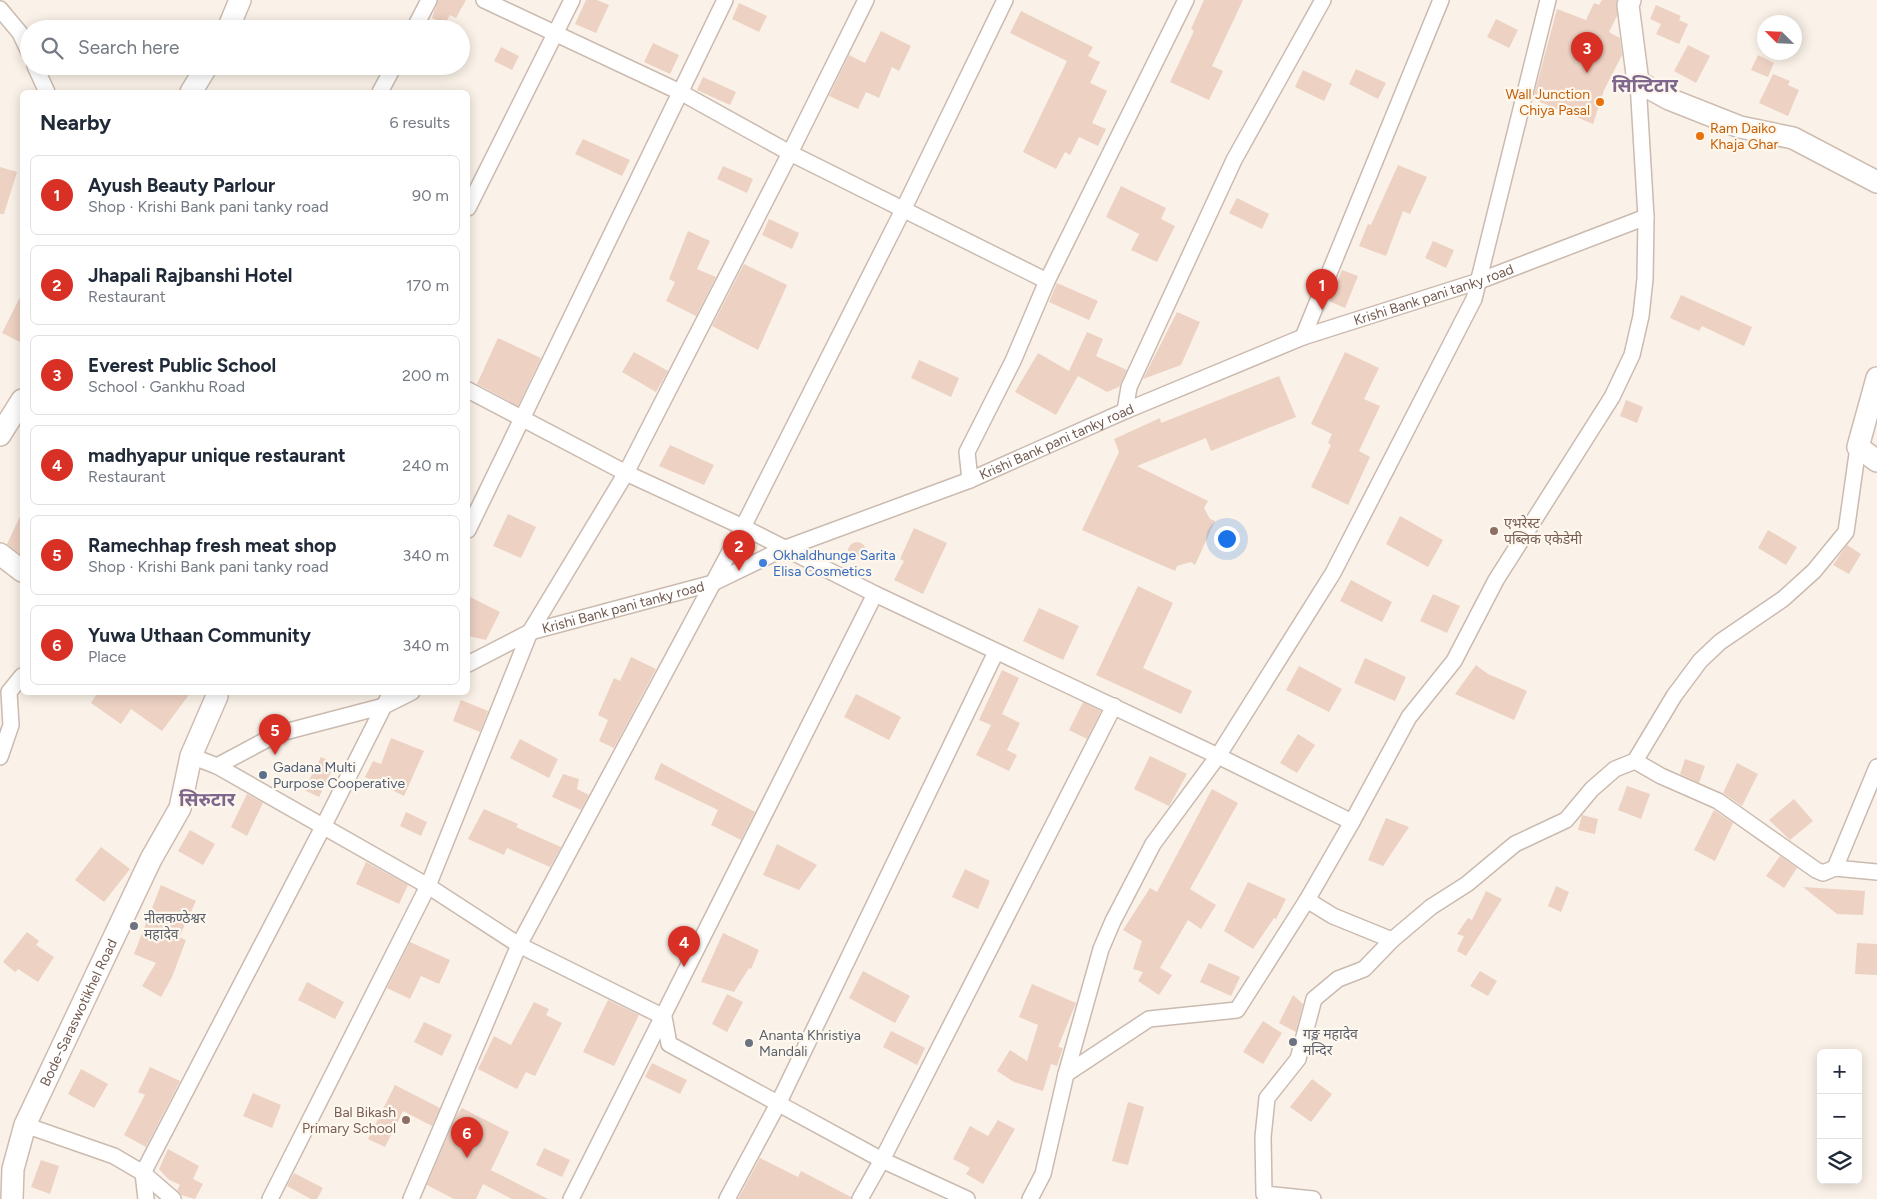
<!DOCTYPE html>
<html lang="en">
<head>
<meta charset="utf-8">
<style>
	body { margin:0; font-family:Figtree,"Noto Sans Devanagari",sans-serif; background:#f2f2f3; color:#1f2937 }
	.controls { position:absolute; right:15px; bottom:15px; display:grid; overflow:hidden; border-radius:8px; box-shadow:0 2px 12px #0003 }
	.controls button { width:45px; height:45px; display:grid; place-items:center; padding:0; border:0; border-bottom:1px solid #e0e1e3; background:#fff; color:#1f2937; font:25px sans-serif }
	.compass { position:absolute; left:1757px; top:15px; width:45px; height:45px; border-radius:50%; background:#fff; box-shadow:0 2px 12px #0003; rotate:294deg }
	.you { position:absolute; left:1226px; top:538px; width:18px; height:18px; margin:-12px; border:4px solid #fff; border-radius:50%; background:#1a73e8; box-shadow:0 0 0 8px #1a73e833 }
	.badge { display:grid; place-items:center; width:32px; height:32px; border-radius:50%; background:#d93025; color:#fff; font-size:16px; font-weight:700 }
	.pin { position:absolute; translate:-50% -41px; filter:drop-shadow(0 1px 2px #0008) }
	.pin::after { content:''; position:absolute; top:26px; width:18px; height:15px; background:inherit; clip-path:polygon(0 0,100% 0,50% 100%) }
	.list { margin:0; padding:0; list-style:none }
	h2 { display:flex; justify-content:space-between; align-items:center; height:65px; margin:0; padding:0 20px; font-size:21px }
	h2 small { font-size:16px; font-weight:400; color:#747a83 }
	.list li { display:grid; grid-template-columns:32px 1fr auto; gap:15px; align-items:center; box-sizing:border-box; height:80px; margin:0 10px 10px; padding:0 10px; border:1px solid #e0e1e3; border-radius:8px }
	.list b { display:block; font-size:19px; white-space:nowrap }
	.list p { margin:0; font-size:16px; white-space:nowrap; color:#747a83 }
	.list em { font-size:16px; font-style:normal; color:#747a83 }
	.icon { flex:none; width:28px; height:28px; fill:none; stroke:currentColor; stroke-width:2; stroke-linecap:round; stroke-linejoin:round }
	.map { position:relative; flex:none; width:1877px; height:1199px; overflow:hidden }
	.search { position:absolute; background:#fff; box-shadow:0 2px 12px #0003; left:20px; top:20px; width:450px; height:55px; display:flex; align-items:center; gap:12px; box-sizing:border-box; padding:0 18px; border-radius:28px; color:#747a83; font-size:19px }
	.panel { position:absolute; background:#fff; box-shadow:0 2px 12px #0003; left:20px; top:90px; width:450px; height:605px; border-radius:8px }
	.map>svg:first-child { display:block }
</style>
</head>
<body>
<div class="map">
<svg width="1877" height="1199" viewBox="0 0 1877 1199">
	<rect width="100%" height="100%" fill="#faf2e8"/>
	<!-- building -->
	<g fill="#edd1c2">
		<polygon points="438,0 466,0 456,18 450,15 445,24 432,18"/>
		<polygon points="586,0 597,0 609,5 596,33 575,24"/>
		<polygon points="1204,0 1243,0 1212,66 1223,71 1209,100 1170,82 1194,31 1191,29"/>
		<polygon points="1602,0 1617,0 1617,16 1609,32 1620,38 1622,55 1604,90 1593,124 1533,99 1557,9 1586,20 1594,3 1599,5"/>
		<polygon points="739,3 767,16 759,32 732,19"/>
		<polygon points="1656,5 1681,16 1679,20 1688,24 1679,44 1656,34 1661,24 1650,19"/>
		<polygon points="1021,11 1093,47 1088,56 1100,62 1090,83 1107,91 1092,123 1106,129 1098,146 1079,137 1070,155 1065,152 1056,169 1023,152 1067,61 1010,33"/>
		<polygon points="1496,19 1518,30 1509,48 1487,37"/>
		<polygon points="881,31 911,46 899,71 892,67 879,98 866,92 858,109 829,96 849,55 865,63"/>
		<polygon points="653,43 679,55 670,74 644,62"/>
		<polygon points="1688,45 1710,56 1696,83 1674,71"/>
		<polygon points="501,47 519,56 512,70 494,61"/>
		<polygon points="1758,55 1774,63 1768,77 1751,70"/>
		<polygon points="1356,69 1386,83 1378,99 1349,84"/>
		<polygon points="1303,70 1332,84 1324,101 1295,87"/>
		<polygon points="1773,74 1790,81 1788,85 1799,90 1788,116 1759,103"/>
		<polygon points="703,77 736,92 730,105 697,90"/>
		<polygon points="583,139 630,160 622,176 575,154"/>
		<polygon points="1398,165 1427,177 1410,214 1403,211 1386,256 1359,246 1368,224 1371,225"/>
		<polygon points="723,166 753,179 747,193 717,179"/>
		<polygon points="0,167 17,172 4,214 0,214"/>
		<polygon points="1121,186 1166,208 1161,219 1175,226 1157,262 1131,250 1139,234 1106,217"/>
		<polygon points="1237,198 1269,214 1262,229 1229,213"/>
		<polygon points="769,219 799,233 792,249 762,235"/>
		<polygon points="688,231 710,241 697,269 716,277 696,316 666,301 675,282 669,279"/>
		<polygon points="1433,241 1454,250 1446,268 1425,258"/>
		<polygon points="744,264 787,285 758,350 712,326"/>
		<polygon points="1342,270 1358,276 1345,308 1329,301"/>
		<polygon points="1057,283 1098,301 1089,320 1049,302"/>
		<polygon points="22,293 22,343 2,333"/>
		<polygon points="1681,295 1752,327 1744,346 1702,326 1699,331 1670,318"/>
		<polygon points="1177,312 1200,322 1181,365 1143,379"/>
		<polygon points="1087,332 1103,339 1096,356 1127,370 1119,387 1107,392 1078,376 1056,415 1015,392 1038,353 1069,371"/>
		<polygon points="498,338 541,358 518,406 477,384"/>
		<polygon points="634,352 668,371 656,392 622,372"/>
		<polygon points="1345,352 1379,368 1364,399 1380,406 1359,451 1370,457 1348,505 1311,487 1331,445 1328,443 1332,434 1311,424"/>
		<polygon points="919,360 959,378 951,397 911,378"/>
		<polygon points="1279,376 1296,417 1211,451 1206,438 1137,466 1208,501 1204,508 1210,519 1215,521 1195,565 1191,562 1177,566 1175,571 1082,530 1119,452 1114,439 1160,418 1161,423"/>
		<polygon points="1626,400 1643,407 1637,423 1620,416"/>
		<polygon points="670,445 714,465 704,485 659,466"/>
		<polygon points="22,512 22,556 7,544"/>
		<polygon points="508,514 536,527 521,558 493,546"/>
		<polygon points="1400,516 1443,540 1428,567 1386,544"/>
		<polygon points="914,528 947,543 923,594 894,580 904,561 900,559"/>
		<polygon points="1768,530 1797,547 1786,565 1758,548"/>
		<circle cx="857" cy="551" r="9"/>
		<polygon points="1847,545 1861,554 1849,574 1833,565"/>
		<polygon points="1351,580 1392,602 1382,622 1340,601"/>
		<polygon points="1138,586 1173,603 1143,668 1192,691 1181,714 1096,675"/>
		<polygon points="1433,594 1460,606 1447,633 1420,621"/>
		<polygon points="468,596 500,612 486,640 468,636"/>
		<polygon points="1039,608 1079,626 1063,660 1023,641"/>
		<polygon points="631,657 656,669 614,748 599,741 608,720 598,715 614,678 620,681"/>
		<polygon points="1365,658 1406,677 1395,701 1354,683"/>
		<polygon points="1476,665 1488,674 1527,691 1514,720 1455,694"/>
		<polygon points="1299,666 1342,689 1329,712 1286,690"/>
		<polygon points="1002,670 1019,678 1002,714 1020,723 1007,750 1017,755 1009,771 976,755 991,725 979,720"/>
		<polygon points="98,692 191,692 162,731 131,709 121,724 91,703"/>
		<polygon points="856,694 901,717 889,740 844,717"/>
		<polygon points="461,700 488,711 480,732 453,721"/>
		<polygon points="1083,702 1101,711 1087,739 1069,730"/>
		<polygon points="1298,734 1315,745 1297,773 1280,763"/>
		<polygon points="391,738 424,751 404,796 365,777 373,761 381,764"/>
		<polygon points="520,739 558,759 549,778 510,758"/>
		<polygon points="1150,756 1187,774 1169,806 1134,789"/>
		<polygon points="321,757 335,764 319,797 304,790"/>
		<polygon points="1685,759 1705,766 1699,783 1680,774"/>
		<polygon points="661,763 755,812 741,840 711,825 718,810 654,779"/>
		<polygon points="1737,763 1758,774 1742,806 1723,793"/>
		<polygon points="563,774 579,779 577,789 589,795 581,810 552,797"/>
		<polygon points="1627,786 1650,794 1641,819 1618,810"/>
		<polygon points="1212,789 1238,803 1190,889 1216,905 1201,929 1188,920 1160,968 1172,975 1159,995 1138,981 1143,972 1133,969 1142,941 1123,930 1150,888 1157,892"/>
		<polygon points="247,794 263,803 247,836 231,827"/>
		<polygon points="1794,799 1813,821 1790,840 1769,820"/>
		<polygon points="484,809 518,824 516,827 561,847 550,867 507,848 504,855 468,839"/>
		<polygon points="1714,810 1733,823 1715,861 1694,850"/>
		<polygon points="406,812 427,822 421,836 400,826"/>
		<polygon points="1582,815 1598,819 1595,834 1578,830"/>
		<polygon points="1386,818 1409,827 1383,866 1368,860"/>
		<polygon points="190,830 215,844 203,865 178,851"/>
		<polygon points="777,844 817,865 799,890 763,875"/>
		<polygon points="101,847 130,869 104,902 75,880"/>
		<polygon points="1780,856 1797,868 1784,888 1766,876"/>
		<polygon points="366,862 408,885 399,904 356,884"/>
		<polygon points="965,869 990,881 978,909 952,897"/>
		<polygon points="1248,882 1286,899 1276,919 1274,918 1253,949 1224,931"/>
		<polygon points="161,885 196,901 179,937 186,940 172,977 161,997 142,986 156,963 134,954"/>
		<polygon points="1556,886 1569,892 1561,912 1548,906"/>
		<polygon points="1803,887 1865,891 1863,915 1837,914"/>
		<polygon points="1486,891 1502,899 1466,956 1457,951 1464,936 1457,934 1468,918 1472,920"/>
		<polygon points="27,932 39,941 36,945 54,957 38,982 18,969 15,972 3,962"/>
		<polygon points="723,933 759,950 751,969 749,968 734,992 701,982"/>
		<polygon points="410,942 450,960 439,984 421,976 410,999 387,988"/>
		<polygon points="1857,943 1877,944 1877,975 1855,974"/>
		<polygon points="1209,963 1240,977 1231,996 1200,982"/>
		<polygon points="863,971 910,996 895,1023 849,998"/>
		<polygon points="1480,971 1497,981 1488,996 1470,986"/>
		<polygon points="307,982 344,1002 335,1019 298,1000"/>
		<polygon points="1032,984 1076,1003 1058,1047 1063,1048 1057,1066 1051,1064 1043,1091 1014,1082 997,1071 1010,1050 1027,1061 1038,1025 1019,1017"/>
		<polygon points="727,994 743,1002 727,1032 712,1024"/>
		<polygon points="1293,995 1303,1004 1296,1032 1279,1023"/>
		<polygon points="608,1000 639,1015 614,1066 583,1052"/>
		<polygon points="534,1002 549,1009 546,1015 562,1023 535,1076 526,1072 517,1089 478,1069 494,1036 511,1045"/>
		<polygon points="1263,1021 1282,1033 1263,1064 1243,1052"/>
		<polygon points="424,1022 452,1035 442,1056 414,1042"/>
		<polygon points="891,1031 925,1048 917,1065 883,1047"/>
		<polygon points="652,1063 687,1080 680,1094 645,1077"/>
		<polygon points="150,1067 180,1081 146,1147 124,1135 145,1095 138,1092"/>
		<polygon points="81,1069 108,1084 94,1108 68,1094"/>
		<polygon points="1312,1079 1332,1094 1311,1122 1290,1107"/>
		<polygon points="395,1085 440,1108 432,1126 403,1111 385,1147 368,1139"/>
		<polygon points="253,1093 281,1105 272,1128 243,1116"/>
		<polygon points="1128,1102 1144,1107 1128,1165 1112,1161"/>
		<polygon points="462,1108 509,1132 491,1170 548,1199 512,1199 483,1184 476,1199 454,1199 427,1185 456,1116"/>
		<polygon points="998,1120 1015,1129 983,1184 966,1174 970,1168 953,1159 970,1126 988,1136"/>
		<polygon points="544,1148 570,1160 562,1177 536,1165"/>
		<polygon points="168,1149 199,1166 193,1179 203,1184 195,1199 181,1195 177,1190 180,1185 168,1179 159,1169"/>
		<polygon points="760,1158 798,1177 801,1171 851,1197 851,1199 738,1199"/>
		<polygon points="41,1160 59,1166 50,1194 31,1187"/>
		<polygon points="294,1173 323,1188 317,1199 311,1199 287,1186"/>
	</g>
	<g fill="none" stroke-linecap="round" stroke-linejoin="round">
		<defs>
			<g id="street">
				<polyline points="484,0 680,92 790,153 1047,281"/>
				<polyline points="0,9 20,33 29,52"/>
				<polyline points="414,29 429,0"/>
				<polyline points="35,66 47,92"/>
				<polyline points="380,92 394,66"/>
				<polyline points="468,208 572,0"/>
				<polyline points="1303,337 1441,0"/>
				<polyline points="468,390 626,473 743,527 875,594 1218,756 1352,822"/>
				<polyline points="1125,411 1129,387 1234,160 1323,0"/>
				<polyline points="970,480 967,452 1013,361 1047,281 1186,0"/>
				<polyline points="468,530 725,0"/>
				<path id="s1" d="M468,664l62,-32 183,-49 70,-34 187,-69 155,-69 178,-74 176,-56 167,-64"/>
				<polyline points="191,756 217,766 428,886 519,945 664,1017 669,1044 882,1160 967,1199"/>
				<polyline points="0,757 11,725 9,692 22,676"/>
				<polyline points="1635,761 1661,776 1718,801 1816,870 1823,873 1835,868 1877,872"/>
				<polyline points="217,766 277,734 384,706 412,692"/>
				<polyline points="1835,868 1877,767"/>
				<polyline points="1307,900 1333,916 1392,940 1431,907 1467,884 1515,844 1566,820 1592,789 1615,769 1635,761 1674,696 1700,661 1720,642 1783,599 1814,571 1846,532 1858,447"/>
				<polyline points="1066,1074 1149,1019 1237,1010 1307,900 1352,822 1409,717 1454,661 1496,580 1612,397 1632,355 1641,316 1645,279 1646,217 1638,82"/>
				<polyline points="25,1125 114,1156 143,1173 173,1199"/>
				<polyline points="146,1199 143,1173 323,827 391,692"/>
				<polyline points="270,1199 428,886 530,632 626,473 790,153 866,0"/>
				<polyline points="411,1199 519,945 743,527 904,208 1005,0"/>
				<polyline points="571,1199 875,594"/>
				<polyline points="727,1199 779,1102 996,652"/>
				<polyline points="860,1199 882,1160 1114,706"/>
				<polyline points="1030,1199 1043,1174 1066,1074 1101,949 1113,921 1153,844 1218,756 1333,573 1474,299 1548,0"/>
				<polyline points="1313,1199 1264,1194 1263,1137 1267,1098 1298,1059 1314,999 1338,979 1364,969 1392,940"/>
			</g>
			<g id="secondary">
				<polyline points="1630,0 1628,5 1638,82 1669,99 1740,127 1793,138 1877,182"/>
				<polyline points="228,29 240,0"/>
				<polyline points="191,92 207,66"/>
				<polyline points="1877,378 1858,447 1877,461"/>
				<polyline points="0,435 22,400"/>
				<polyline points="0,554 22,571"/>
				<path id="s2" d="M12,1199l1,-30 12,-44 126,-266 29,-51 11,-52 26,-60 -1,-4"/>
			</g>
		</defs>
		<!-- street casing -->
		<use href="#street" stroke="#cbbaaf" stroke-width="18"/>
		<!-- secondary casing -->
		<use href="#secondary" stroke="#cfbcb0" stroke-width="24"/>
		<!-- street -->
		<use href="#street" stroke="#fff" stroke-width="15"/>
		<!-- secondary -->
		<use href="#secondary" stroke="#fff" stroke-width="21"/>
	</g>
	<!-- markers -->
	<g fill="#e8710a" stroke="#fdf7ee" stroke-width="2">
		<circle cx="1600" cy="102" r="5"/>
		<circle cx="1700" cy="136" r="5"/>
	</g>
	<g fill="#8d6e63" stroke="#fdf7ee" stroke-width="2">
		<circle cx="1494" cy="531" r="5"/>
		<circle cx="406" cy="1120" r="5"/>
	</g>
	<circle fill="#3f7fe0" stroke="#fdf7ee" stroke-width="2" cx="763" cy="563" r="5"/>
	<circle fill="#5c6f8a" stroke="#fdf7ee" stroke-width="2" cx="263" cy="775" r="5"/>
	<g fill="#6b7280" stroke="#fdf7ee" stroke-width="2">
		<circle cx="134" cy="926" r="5"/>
		<circle cx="1293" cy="1042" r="5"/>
		<circle cx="749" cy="1043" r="5"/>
	</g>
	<g text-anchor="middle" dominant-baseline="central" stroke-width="4.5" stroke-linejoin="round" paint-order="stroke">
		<!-- food labels -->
		<g font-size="14" fill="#c56008" stroke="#fdf7ee" text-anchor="end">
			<text x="1590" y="94">Wall Junction<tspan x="1590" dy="16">Chiya Pasal</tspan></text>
			<text x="1710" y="128" text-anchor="start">Ram Daiko<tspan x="1710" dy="16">Khaja Ghar</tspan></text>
		</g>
		<!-- street labels -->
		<g font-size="14" fill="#725a4f" stroke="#fdf7ee">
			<text stroke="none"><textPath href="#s1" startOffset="1036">Krishi Bank pani tanky road</textPath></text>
			<text stroke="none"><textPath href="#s1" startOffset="631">Krishi Bank pani tanky road</textPath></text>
			<text stroke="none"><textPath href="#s1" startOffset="166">Krishi Bank pani tanky road</textPath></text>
			<text stroke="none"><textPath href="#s2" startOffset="200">Bode-Saraswotikhel Road</textPath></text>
		</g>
		<!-- education labels -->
		<g font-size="14" fill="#785e54" stroke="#fdf7ee" text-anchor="start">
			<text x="1504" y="523">एभरेस्ट<tspan x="1504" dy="16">पब्लिक एकेडेमी</tspan></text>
			<text x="396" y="1112" text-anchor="end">Bal Bikash<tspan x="396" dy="16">Primary School</tspan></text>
		</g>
		<!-- shop labels -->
		<g font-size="14" fill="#366cbe" stroke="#fdf7ee" text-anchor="start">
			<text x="773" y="555">Okhaldhunge Sarita<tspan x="773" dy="16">Elisa Cosmetics</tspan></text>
		</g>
		<!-- service labels -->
		<g font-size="14" fill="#4e5e75" stroke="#fdf7ee" text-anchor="start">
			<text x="273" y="767">Gadana Multi<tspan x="273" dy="16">Purpose Cooperative</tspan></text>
		</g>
		<!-- worship labels -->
		<g font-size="14" fill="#5b616d" stroke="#fdf7ee" text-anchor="start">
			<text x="144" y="918">नीलकण्ठेश्वर<tspan x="144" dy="16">महादेव</tspan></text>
			<text x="1303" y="1034">गङ्खु महादेव<tspan x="1303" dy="16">मन्दिर</tspan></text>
			<text x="759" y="1035">Ananta Khristiya<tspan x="759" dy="16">Mandali</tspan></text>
		</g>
		<!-- district labels -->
		<g font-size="19" font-weight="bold" fill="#7f668d" stroke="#fdf7ee">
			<text x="1645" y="85">सिन्टिटार</text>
			<text x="207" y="799">सिरुटार</text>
		</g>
	</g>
</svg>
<div class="controls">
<button>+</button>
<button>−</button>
<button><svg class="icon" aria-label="layers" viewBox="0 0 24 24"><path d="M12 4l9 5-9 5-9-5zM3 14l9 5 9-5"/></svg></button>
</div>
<svg class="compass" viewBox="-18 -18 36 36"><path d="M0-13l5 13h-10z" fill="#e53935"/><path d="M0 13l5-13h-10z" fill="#747a83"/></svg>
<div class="you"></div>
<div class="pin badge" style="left:1322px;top:310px">1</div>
<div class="pin badge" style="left:739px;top:571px">2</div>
<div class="pin badge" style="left:1587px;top:73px">3</div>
<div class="pin badge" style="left:684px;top:967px">4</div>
<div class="pin badge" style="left:275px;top:755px">5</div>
<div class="pin badge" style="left:467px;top:1158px">6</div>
<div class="search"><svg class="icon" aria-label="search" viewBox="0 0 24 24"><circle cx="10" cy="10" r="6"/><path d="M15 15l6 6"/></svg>Search here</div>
<section class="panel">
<h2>Nearby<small>6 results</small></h2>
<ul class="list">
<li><span class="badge">1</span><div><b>Ayush Beauty Parlour</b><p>Shop · Krishi Bank pani tanky road</p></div><em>90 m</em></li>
<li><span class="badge">2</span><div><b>Jhapali Rajbanshi Hotel</b><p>Restaurant</p></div><em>170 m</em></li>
<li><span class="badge">3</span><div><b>Everest Public School</b><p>School · Gankhu Road</p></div><em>200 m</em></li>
<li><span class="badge">4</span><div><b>madhyapur unique restaurant</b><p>Restaurant</p></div><em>240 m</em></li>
<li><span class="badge">5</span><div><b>Ramechhap fresh meat shop</b><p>Shop · Krishi Bank pani tanky road</p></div><em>340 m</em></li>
<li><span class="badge">6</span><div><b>Yuwa Uthaan Community</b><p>Place</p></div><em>340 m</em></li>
</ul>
</section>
</div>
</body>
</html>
